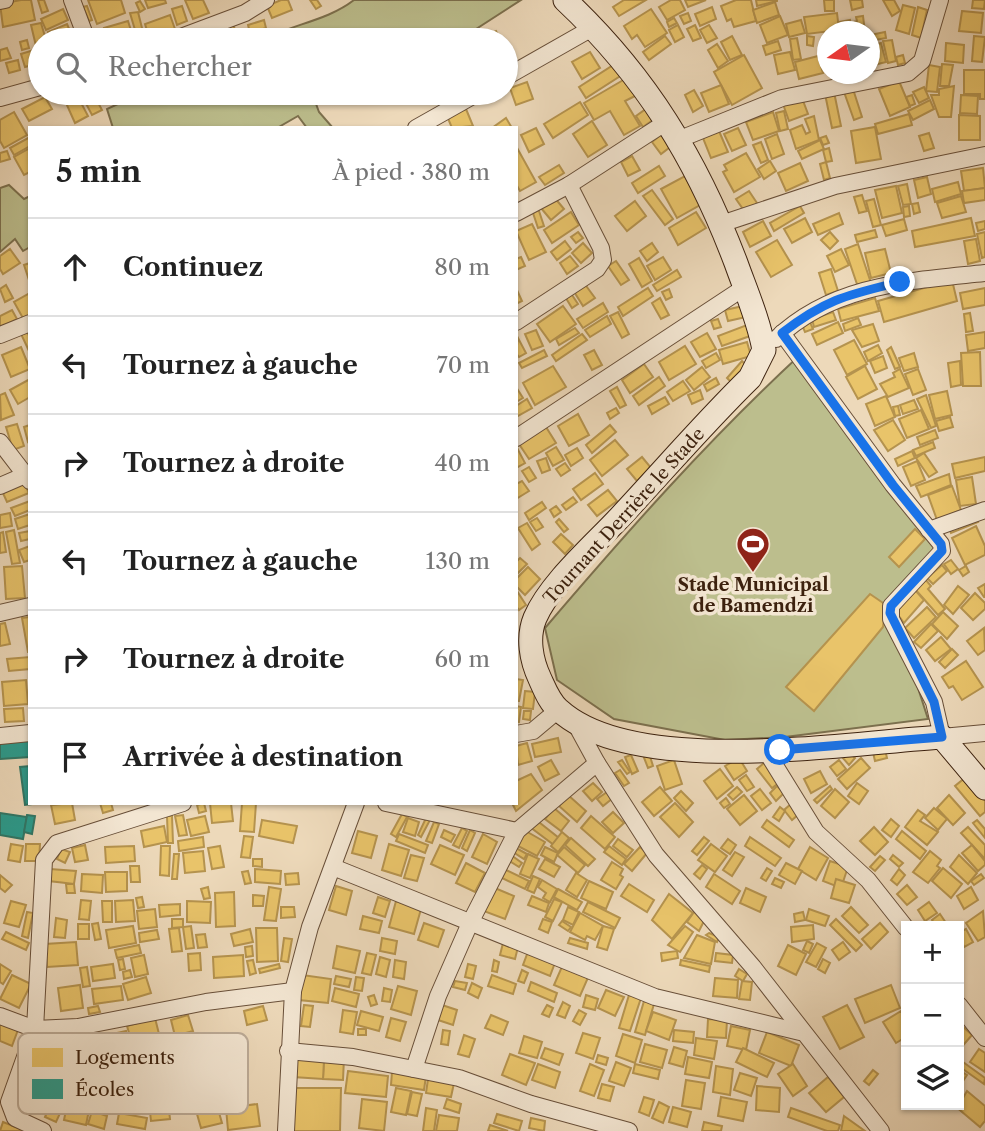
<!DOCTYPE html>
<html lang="fr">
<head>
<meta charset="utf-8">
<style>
	body { margin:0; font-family:"Libre Caslon Text",serif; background:#f6f6f6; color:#222 }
	.controls { position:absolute; right:21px; bottom:21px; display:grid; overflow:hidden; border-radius:0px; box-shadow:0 2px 5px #0004 }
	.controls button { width:63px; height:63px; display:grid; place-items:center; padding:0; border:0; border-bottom:2px solid #e0e0e0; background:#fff; color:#222; font:35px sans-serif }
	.compass { position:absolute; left:817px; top:21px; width:63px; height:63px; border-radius:50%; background:#fff; box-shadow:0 2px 5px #0004; rotate:256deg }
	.stop { position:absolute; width:21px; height:21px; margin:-16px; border:5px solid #1a73e8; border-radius:50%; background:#fff }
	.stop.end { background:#1a73e8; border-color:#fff; box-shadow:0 2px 7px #0008 }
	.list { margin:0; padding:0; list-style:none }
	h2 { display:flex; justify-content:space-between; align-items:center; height:91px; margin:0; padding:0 28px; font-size:30px }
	h2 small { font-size:23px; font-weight:400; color:#767676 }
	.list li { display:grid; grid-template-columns:46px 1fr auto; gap:21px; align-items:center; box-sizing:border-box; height:98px; padding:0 28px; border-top:2px solid #e0e0e0 }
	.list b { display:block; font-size:26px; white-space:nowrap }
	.list em { font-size:23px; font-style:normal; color:#767676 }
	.icon { flex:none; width:38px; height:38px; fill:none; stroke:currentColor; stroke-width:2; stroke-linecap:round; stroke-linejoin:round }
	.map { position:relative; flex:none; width:985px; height:1131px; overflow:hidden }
	.search { position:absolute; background:#fff; box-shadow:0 2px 5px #0004; left:28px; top:28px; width:490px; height:77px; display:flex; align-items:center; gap:18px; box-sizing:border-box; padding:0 24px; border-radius:38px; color:#767676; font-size:26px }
	.panel { position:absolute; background:#fff; box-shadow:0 2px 5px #0004; left:28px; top:126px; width:490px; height:679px; border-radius:0px }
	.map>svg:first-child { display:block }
</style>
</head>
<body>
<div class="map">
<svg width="985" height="1131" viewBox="0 0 985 1131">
	<rect width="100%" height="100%" fill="#edd9ba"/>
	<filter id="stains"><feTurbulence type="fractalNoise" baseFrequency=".00286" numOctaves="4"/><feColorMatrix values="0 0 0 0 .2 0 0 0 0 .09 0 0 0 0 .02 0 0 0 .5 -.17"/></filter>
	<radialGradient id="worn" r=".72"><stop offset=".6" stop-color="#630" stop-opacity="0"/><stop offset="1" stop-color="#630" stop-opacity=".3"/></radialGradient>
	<!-- green -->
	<g fill="#bcbe8d" stroke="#7c704e" stroke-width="2">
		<path d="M354,0h167l-62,40h-196c29,-16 64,-19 91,-40z"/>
		<polygon points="171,93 312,93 319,112 333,128 307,128 298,116 277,128 113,128 107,109 122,102 147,103"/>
		<polygon points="9,185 24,199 30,196 30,247 23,251 15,239 0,252 0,188"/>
		<path d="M800,355l139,192 -49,54 38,118 -143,18 -60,3 -111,-21 -57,-39 -12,-52c81,-95 163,-188 255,-273z"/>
	</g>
	<!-- homes -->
	<g fill="#e9c46a" stroke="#b5934e" stroke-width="2">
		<polygon points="21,0 31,0 35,20 3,27 0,4"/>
		<polygon points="38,0 44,0 48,11 42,13"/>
		<polygon points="88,0 121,0 125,13 97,24"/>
		<polygon points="145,0 165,0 166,3 148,8"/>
		<polygon points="185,0 203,0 209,13 193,19"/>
		<polygon points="281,0 288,0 292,10 272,18 267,6"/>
		<polygon points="310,0 317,0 321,6 316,9"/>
		<polygon points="624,0 646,0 619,16 613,7"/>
		<polygon points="671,0 680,0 685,10 667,20 659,7"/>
		<polygon points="685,0 706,0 688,7"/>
		<polygon points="736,0 751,0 756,21 734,27 731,19 727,21 721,6"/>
		<polygon points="756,0 777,0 777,1 757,6"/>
		<polygon points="824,0 834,0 834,11 825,11"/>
		<polygon points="850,0 862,0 863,7 852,10"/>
		<polygon points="883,0 894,0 900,11 892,16"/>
		<polygon points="973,0 985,0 984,9 972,8"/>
		<polygon points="140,1 145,9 140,12 136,3"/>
		<polygon points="775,2 779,15 757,23 753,10"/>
		<polygon points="903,5 915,8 909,34 896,30"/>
		<polygon points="87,6 92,20 89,21 83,7"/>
		<polygon points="182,6 187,21 177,25 172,9"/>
		<polygon points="712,7 716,19 700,26 695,14"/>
		<polygon points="918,7 927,10 921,38 912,35"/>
		<polygon points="63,9 68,20 46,30 41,19"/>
		<polygon points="651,9 667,33 645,47 637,35 632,39 624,26"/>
		<polygon points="962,11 983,13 981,33 959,31"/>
		<polygon points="138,12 145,40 138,40 130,13"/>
		<polygon points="688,13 691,21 684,24 680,16"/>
		<polygon points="837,13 839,30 807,34 804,17"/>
		<polygon points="170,15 175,29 149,37 145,24"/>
		<polygon points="780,16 788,35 767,43 760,25"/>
		<polygon points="863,16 865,32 854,32 853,22 857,21 856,17"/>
		<polygon points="674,18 677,23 669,27 667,22"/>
		<polygon points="264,20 266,28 250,33 248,25"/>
		<polygon points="801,20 805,33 789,37 786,24"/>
		<polygon points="850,20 852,32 841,32 839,22"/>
		<polygon points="128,21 134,40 107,40 104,28"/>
		<polygon points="41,23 46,40 40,40 40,45 36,46 31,25"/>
		<polygon points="232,23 240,40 225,40 220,29"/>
		<polygon points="67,24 70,31 50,39 48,32"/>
		<polygon points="678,25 684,37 675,42 669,30"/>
		<polygon points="695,25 701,38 693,41 687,29"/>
		<polygon points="709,25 717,38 707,43 700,30"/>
		<polygon points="216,27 221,40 205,40 201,33"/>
		<polygon points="80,31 83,40 56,40"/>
		<polygon points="496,31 500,40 489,40 487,35"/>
		<polygon points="885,32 886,38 870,41 870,35"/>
		<polygon points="665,36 671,44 649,60 643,52"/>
		<polygon points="732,36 742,55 730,60 721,42"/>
		<polygon points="807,36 814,37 813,46 807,45"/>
		<polygon points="974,36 985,37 982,62 972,61"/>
		<polygon points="797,38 801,59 793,60 790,39"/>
		<polygon points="27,40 29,48 22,50 20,42"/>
		<polygon points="892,40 896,61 888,63 883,41"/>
		<polygon points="778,41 781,50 766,55 763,46"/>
		<polygon points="881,43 886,62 870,66 870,46"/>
		<polygon points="946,43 964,45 963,63 945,61"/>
		<polygon points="717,44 728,61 718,68 708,50"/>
		<polygon points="7,48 11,58 0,61 0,50"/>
		<polygon points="40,48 40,63 25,67 21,54"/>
		<polygon points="590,52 600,68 582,79 572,62"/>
		<polygon points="790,52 795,70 778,74 774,55"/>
		<polygon points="744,55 762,88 732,105 714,72"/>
		<polygon points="903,55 905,63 898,65 896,57"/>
		<polygon points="818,56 823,73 799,79 795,62"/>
		<polygon points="18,60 20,70 9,73 6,63"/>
		<polygon points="618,62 625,73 586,98 579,87"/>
		<polygon points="942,64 953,65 949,86 940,86"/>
		<polygon points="929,65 940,67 937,92 926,91"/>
		<polygon points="964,70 985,70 985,99 980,99 980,94 964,94"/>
		<polygon points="832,74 850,74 835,80"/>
		<polygon points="625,79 635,96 625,101 640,126 624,135 610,111 594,120 584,103"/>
		<polygon points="899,81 910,107 890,116 879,89"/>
		<polygon points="527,82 533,99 516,105 510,88"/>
		<polygon points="721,85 729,104 709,112 701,93"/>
		<polygon points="954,86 951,117 939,117 931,95 939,95 939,89"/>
		<polygon points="924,87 929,98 919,103 913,92"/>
		<polygon points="853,89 862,117 854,120 844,92"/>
		<polygon points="694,90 703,106 693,112 685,95"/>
		<polygon points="834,92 841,126 832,128 825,94"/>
		<polygon points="88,93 93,93 102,110 92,115 82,96"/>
		<polygon points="335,93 356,93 340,101"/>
		<polygon points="912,95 915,104 910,106 906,97"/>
		<polygon points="961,95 978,96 977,114 960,113"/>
		<polygon points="45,97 52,109 29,121 22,109"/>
		<polygon points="78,97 88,116 75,123 66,103"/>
		<polygon points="802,98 808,114 789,121 783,104"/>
		<polygon points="930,100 934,109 913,120 908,111"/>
		<polygon points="580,102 588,115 553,138 544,124"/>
		<polygon points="650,106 657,117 643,127 636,116"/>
		<polygon points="466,109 473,126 452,128 447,116"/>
		<polygon points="784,111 788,129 780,131 776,113"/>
		<polygon points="14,112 27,135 4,148 0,141 0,120"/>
		<polygon points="773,112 779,131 753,140 746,122"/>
		<polygon points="909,114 912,125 878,134 875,124"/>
		<polygon points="959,115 980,116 980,140 959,140"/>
		<polygon points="814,116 819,140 796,149 790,130 802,125 806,134 810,132 805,119"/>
		<polygon points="506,118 512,128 492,128"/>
		<polygon points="592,121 607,145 588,157 573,134"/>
		<polygon points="875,127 881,159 856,163 851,131"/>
		<polygon points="536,128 544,144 529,152 521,135"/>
		<polygon points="738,128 746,145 732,151 724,134"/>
		<polygon points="668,129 678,141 661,154 652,142"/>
		<polygon points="719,131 728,152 711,158 703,138"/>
		<polygon points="929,133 934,148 924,151 919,136"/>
		<polygon points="777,134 784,154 772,159 765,139"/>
		<polygon points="826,136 829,143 823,145 820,138"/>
		<polygon points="30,137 30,146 14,155 10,148"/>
		<polygon points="820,140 824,149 802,159 798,151"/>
		<polygon points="761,142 768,160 761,163 753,145"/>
		<polygon points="516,146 536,182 520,191 516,184"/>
		<polygon points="30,148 30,172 24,175 14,157"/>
		<polygon points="829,148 832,161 826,162 823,150"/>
		<polygon points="7,151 10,159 0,162 0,153"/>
		<polygon points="746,153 760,177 734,192 723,172 727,170 724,165"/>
		<polygon points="632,156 640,170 628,176 621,162"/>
		<polygon points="770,161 776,171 764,179 758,169"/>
		<polygon points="826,162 830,178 824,180 820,164"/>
		<polygon points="800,163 808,181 786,191 778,173"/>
		<polygon points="559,165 564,173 545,185 539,177"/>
		<polygon points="659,166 665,176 638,193 632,183"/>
		<polygon points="983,168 985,188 964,191 961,171"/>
		<polygon points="685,176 700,205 677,218 661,189"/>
		<polygon points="927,177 931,194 918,198 914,180"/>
		<polygon points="958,182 961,194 935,202 932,189"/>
		<polygon points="907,184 911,204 903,205 898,186"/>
		<polygon points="896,186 902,213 882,218 875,190"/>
		<polygon points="985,188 985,200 964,203 962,191"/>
		<polygon points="652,190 673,219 665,225 643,196"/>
		<polygon points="749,191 759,206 745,212 736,199"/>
		<polygon points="862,195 867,211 859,213 854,197"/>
		<polygon points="961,196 966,212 942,218 937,203"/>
		<polygon points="554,197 564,209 551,220 541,208"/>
		<polygon points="874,199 881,225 873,227 866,201"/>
		<polygon points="635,201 646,216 627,231 615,216"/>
		<polygon points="918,203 920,212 914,214 912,204"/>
		<polygon points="800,206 804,213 774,231 770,223"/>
		<polygon points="909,206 910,216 904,217 903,207"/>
		<polygon points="538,208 544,226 538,228 532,210"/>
		<polygon points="571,212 579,225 552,243 544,230"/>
		<polygon points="696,212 706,228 678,245 669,228"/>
		<polygon points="839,213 843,224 818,235 813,224"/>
		<polygon points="805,218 812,232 792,243 784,229"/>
		<polygon points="971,218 975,236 915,247 912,231"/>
		<polygon points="904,219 907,230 886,236 882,225"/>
		<polygon points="763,221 771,236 750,247 743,232"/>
		<polygon points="985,221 985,229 978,231 976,223"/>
		<polygon points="532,224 546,252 529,260 516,231"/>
		<polygon points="875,230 877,237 857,242 855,235"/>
		<polygon points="578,232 583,238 576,243 571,237"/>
		<polygon points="830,232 838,241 830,249 821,240"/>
		<polygon points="985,232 985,257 982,258 977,234"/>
		<polygon points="976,239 980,261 968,264 964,241"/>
		<polygon points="777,240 792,265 771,277 756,252"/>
		<polygon points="565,241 571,249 557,260 551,252"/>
		<polygon points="583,243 592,253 581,263 572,253"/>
		<polygon points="652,243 658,252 647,261 640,251"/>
		<polygon points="858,244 872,286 859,290 845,249"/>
		<polygon points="10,249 20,263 3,274 0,269 0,256"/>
		<polygon points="841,249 849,265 835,272 827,256"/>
		<polygon points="885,249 891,273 871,278 865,253"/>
		<polygon points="570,256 578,266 567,274 560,263"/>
		<polygon points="521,257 525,266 516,270 516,259"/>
		<polygon points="663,257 671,270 655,280 647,266"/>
		<polygon points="639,258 652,281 642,287 629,264"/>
		<polygon points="616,261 629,280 621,285 608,266"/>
		<polygon points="30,263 30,280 29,280 24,265"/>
		<polygon points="831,269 838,291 826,295 819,273"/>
		<polygon points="677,270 681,277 657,291 653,285"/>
		<polygon points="952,280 957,301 884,322 878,301"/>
		<polygon points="584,283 595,298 583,306 573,290"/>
		<polygon points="6,285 13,298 5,302 0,289"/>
		<polygon points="516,288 522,301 516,304"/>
		<polygon points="648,288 653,296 623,316 618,307"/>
		<polygon points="985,288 985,305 963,309 960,293"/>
		<polygon points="669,289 672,297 666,300 662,292"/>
		<polygon points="570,292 578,304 572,308 564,295"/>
		<polygon points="30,293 30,316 24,320 14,302"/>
		<polygon points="660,298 669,315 661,319 652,303"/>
		<polygon points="875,298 879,311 841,321 838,309"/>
		<polygon points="603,303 608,312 583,328 577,319"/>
		<polygon points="563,306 576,324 550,342 537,324"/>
		<polygon points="743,306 746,317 728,321 725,310"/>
		<polygon points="12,310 17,319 0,328 0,316"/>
		<polygon points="618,312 629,334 622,338 610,316"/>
		<polygon points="833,312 836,320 814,327 812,319"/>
		<polygon points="970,313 973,331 966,332 964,314"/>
		<polygon points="607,316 611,324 590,337 585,330"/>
		<polygon points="858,318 861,325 845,331 843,324"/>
		<polygon points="718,319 721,327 714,329 711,321"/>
		<polygon points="810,322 813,329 805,332 802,325"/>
		<polygon points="838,322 843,333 817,345 812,334"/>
		<polygon points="873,324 879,341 862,347 852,330"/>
		<polygon points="747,325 750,336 722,346 718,336"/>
		<polygon points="575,328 579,333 559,345 556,339"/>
		<polygon points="536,330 543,346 532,350 525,334"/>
		<polygon points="27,331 30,338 30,353 21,334"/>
		<polygon points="985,332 985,348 968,351 966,335"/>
		<polygon points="707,333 716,349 700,357 691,342"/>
		<polygon points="582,334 587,340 556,361 552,355"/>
		<polygon points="518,338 526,353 519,357 516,353"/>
		<polygon points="854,340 867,364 847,375 834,350"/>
		<polygon points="747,342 751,356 723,364 719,350"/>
		<polygon points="878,345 882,353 868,361 864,352"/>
		<polygon points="685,346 696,364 669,380 659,362"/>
		<polygon points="21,347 30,369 11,377 2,355"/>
		<polygon points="891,347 900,367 895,369 887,350"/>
		<polygon points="544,350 547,356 522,368 519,363"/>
		<polygon points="594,350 602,365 592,370 584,355"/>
		<polygon points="980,352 981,386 963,386 961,353"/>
		<polygon points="716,353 720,360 706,368 702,361"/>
		<polygon points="914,353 918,367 904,371 899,358"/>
		<polygon points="883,356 887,368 875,373 870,361"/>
		<polygon points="742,361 746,365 731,382 727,378"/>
		<polygon points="960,361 961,385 951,387 948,363"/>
		<polygon points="644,364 653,377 630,393 622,380"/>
		<polygon points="553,366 566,387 535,405 523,383"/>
		<polygon points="865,366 877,389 858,399 846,377"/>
		<polygon points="702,367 710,377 694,390 686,380"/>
		<polygon points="900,369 909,388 888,397 880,384 895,377 893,373"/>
		<polygon points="918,369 926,390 913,395 905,374"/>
		<polygon points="659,377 665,386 639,405 633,396"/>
		<polygon points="716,378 719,384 707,391 704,385"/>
		<polygon points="30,379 30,397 18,404 10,390"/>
		<polygon points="683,381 690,391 673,401 667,392"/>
		<polygon points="516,387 523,398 516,402"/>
		<polygon points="617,387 626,405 620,408 610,391"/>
		<polygon points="700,390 703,399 692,404 688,395"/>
		<polygon points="947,391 952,415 935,419 929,395"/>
		<polygon points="5,393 14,415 1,420 0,395"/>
		<polygon points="926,395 936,426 931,428 917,399"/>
		<polygon points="886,396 895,417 875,426 866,404"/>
		<polygon points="665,397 669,404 652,414 648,406"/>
		<polygon points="527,399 532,408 516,417 516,406"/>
		<polygon points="914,400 918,409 903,414 900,405"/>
		<polygon points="898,406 900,415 895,416 893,407"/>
		<polygon points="616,408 619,413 610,419 607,413"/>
		<polygon points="921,410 929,429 907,438 899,419"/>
		<polygon points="578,414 589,435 569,446 558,426"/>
		<polygon points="950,417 953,427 939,431 936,421"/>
		<polygon points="893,420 905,440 888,451 874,430"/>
		<polygon points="17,424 24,446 13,450 6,427"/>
		<polygon points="30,425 30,441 28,442 24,427"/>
		<polygon points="610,425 616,432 592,453 586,445"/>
		<polygon points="546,427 556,443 529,459 519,444"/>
		<polygon points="935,430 938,438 920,445 917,437"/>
		<polygon points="615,440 628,455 602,476 590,460"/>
		<polygon points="933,442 935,448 916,456 913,450"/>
		<polygon points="516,446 525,463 516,468"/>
		<polygon points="556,447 564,460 553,466 546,453"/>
		<polygon points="577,448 583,458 571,466 565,455"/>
		<polygon points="912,451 915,458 898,466 895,459"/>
		<polygon points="924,453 937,472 929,477 916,458"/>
		<polygon points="642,457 652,469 637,481 627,469"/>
		<polygon points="985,457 985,471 955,478 952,464"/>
		<polygon points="546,458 550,470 542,473 537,461"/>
		<polygon points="917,461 925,480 911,486 903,467"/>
		<polygon points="565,463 570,470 561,476 556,469"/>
		<polygon points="529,467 536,478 529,482 522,471"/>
		<polygon points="595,473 603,484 581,500 573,489"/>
		<polygon points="949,474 951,485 921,497 916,486"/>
		<polygon points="972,477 976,504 960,506 956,480"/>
		<polygon points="522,481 529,491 516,499 516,484"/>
		<polygon points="24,482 29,493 7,502 2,491"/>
		<polygon points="952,486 961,510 937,520 928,495"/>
		<polygon points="608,490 617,501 597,516 588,505"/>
		<polygon points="573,497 577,502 566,510 562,505"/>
		<polygon points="30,501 30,510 15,516 11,508"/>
		<polygon points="542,502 546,508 529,520 525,513"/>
		<polygon points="556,506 561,512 554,517 550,510"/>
		<polygon points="10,513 12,526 0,528 0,515"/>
		<polygon points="974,513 978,522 951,533 948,525"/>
		<polygon points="30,514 30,525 18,529 15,519"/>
		<polygon points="537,518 543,527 536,531 530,522"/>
		<polygon points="559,519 568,529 564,532 556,522"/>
		<polygon points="527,523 540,544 532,550 518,528"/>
		<polygon points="976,526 985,546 985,555 965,565 952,538"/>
		<polygon points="915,529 925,539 899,567 889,557"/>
		<polygon points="14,530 20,563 12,564 6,532"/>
		<polygon points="30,531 30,539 21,541 19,533"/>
		<polygon points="3,532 6,552 0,553 0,533"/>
		<polygon points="561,534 573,545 565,554 553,542"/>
		<polygon points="30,546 30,560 24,562 19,550"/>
		<polygon points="520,558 527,564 516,575 516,562"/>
		<polygon points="951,560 958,569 951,574 944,564"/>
		<polygon points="942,565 947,571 933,584 927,578"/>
		<polygon points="22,566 25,598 6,599 4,567"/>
		<polygon points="966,566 969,572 963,576 959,570"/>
		<polygon points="528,567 540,579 525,595 516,586 516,579"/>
		<polygon points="925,579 931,586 928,589 945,609 938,615 914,588"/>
		<polygon points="985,584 985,597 984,597 978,588"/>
		<polygon points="958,586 969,595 953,614 944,605"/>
		<polygon points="915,590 924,600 904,623 896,612"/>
		<polygon points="517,591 526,605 519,610 516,606"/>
		<polygon points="975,593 985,603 985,609 973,620 961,608"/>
		<polygon points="870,594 886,605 883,627 814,711 786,687"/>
		<polygon points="927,607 936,617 914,638 905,628"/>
		<polygon points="943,612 958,626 947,639 932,624"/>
		<polygon points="29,617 30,652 28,652 22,618"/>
		<polygon points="5,623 10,644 0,646 0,624"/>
		<polygon points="931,624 938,631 921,648 914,642"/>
		<polygon points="984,628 985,650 978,655 967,641"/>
		<polygon points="941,637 951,649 935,661 926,650"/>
		<polygon points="952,649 958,655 945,668 939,662"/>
		<polygon points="30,657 30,669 9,671 7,659"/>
		<polygon points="966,661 983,687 962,700 953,686 949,688 942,677"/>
		<polygon points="516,679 523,680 519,701 516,701"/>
		<polygon points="26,680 28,704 4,706 2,682"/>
		<polygon points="525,691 535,692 533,709 523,708"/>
		<polygon points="516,706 521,707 519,722 516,722"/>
		<polygon points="23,708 24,721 5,722 4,709"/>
		<polygon points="524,711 531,711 530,720 523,719"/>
		<polygon points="558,738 561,752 535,757 532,744"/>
		<polygon points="527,743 532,761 518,765 516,746"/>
		<polygon points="884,745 887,758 875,761 872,748"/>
		<polygon points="847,751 855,758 849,765 842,757"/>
		<polygon points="649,753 653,766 648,768 643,755"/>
		<polygon points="631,755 638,771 632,774 625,757"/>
		<polygon points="739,758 747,771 734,780 725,766"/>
		<polygon points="861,758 870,768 847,789 838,779"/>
		<polygon points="551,760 559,774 545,781 538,767"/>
		<polygon points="622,760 630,772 627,774 618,762"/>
		<polygon points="674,760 682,784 665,790 657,766"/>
		<polygon points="839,760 846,769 837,776 830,767"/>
		<polygon points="764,763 780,782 772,788 757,769"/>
		<polygon points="720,769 733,786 717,799 704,781"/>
		<polygon points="620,770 629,783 624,786 615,773"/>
		<polygon points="820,771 827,784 811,793 804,779"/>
		<polygon points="531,774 542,790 516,811 512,803 516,803 516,781"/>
		<polygon points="746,775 754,787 747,791 739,780"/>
		<polygon points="966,777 985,800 985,812 980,816 955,786"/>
		<polygon points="593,783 602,792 592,801 583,791"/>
		<polygon points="857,783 868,791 859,804 848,796"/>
		<polygon points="777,786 784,793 776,801 770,793"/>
		<polygon points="830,786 832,789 817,803 814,800"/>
		<polygon points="660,787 672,801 654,816 642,802"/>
		<polygon points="737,787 742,792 733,800 728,795"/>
		<polygon points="760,789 771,803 762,810 751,796"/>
		<polygon points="835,789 849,802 835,818 821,806"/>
		<polygon points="681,791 693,803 686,811 674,798"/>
		<polygon points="607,792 613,798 603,806 597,799"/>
		<polygon points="568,795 586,811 577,822 559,806"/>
		<polygon points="744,795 757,811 740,825 727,809"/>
		<polygon points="949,795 965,813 953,825 937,808"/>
		<polygon points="726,798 730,804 724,808 720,803"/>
		<polygon points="72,803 75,820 55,824 51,805"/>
		<polygon points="100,803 111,803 113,810 103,813"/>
		<polygon points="204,803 206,811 199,813 197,805"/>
		<polygon points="210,803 231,803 233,821 212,823"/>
		<polygon points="242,803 256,803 254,832 240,831"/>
		<polygon points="675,803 693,822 679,837 660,817"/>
		<polygon points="791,804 799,814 792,820 784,810"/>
		<polygon points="780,807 785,811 779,821 773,817"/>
		<polygon points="554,808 569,821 561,831 545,819"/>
		<polygon points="934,808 947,819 938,830 925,818"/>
		<polygon points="918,810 925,815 920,821 938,832 927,845 905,827"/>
		<polygon points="613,812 624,823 613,833 602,822"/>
		<polygon points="402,814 407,817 396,837 391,834"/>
		<polygon points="183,815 187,835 179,836 175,816"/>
		<polygon points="167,816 172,816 173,843 168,843"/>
		<polygon points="205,816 209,832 191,836 187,820"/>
		<polygon points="591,816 615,837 605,849 581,828"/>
		<polygon points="408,818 419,822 415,836 403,832"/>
		<polygon points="426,818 430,820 421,837 418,835"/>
		<polygon points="535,819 559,838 554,845 530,827"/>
		<polygon points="891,819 899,826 891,837 882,830"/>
		<polygon points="262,820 297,826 293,843 259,836"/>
		<polygon points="767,820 794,840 789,847 762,827"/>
		<polygon points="977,820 985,829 985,838 973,823"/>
		<polygon points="434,822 439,824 432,843 426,841"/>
		<polygon points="164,826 167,842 144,847 141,831"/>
		<polygon points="874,827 888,842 875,855 860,841"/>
		<polygon points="968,827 985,845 985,859 961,833"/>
		<polygon points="462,828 467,831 459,848 453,845"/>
		<polygon points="444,830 455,835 451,842 441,837"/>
		<polygon points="470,830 475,833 467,851 462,848"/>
		<polygon points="524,830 545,842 537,856 516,845"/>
		<polygon points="358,831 377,836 371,858 352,853"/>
		<polygon points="902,831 926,851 920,859 896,839"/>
		<polygon points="562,832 569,838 558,852 551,846"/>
		<polygon points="399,834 428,845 425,853 396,841"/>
		<polygon points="483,834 497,842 487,864 472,857"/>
		<polygon points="244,836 253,837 250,858 241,857"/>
		<polygon points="203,837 204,847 179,851 178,841"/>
		<polygon points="704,837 709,841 697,855 692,851"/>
		<polygon points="750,837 781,858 775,866 745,846"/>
		<polygon points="571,838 595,859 588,866 565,845"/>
		<polygon points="618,839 633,850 627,857 613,846"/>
		<polygon points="728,839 736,845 730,854 721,848"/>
		<polygon points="11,844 23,846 20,862 8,860"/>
		<polygon points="26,844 40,844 39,861 25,861"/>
		<polygon points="389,844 409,850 401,876 382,870"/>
		<polygon points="711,844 727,856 715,872 698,860"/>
		<polygon points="85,845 88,860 75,862 72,848"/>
		<polygon points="440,845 464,855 455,875 431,864"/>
		<polygon points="972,845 985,861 985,865 978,871 962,853"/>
		<polygon points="134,846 135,861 106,863 105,847"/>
		<polygon points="161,846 170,846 169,876 160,875"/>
		<polygon points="220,846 224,867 212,869 208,848"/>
		<polygon points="609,846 626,859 622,865 604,852"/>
		<polygon points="545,847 558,853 554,862 541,855"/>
		<polygon points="564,847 585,865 578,873 557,855"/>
		<polygon points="640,847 647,853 632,871 624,864"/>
		<polygon points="810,847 828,858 816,880 798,869"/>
		<polygon points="516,848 527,854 524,859 513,852"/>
		<polygon points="61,849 70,852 65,863 57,859"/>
		<polygon points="203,851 205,871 185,873 183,853"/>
		<polygon points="930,851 941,860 937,866 940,868 928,883 913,872"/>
		<polygon points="735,852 744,857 732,876 723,870"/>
		<polygon points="174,854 179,854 177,879 172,879"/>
		<polygon points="528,854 539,859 530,878 520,874"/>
		<polygon points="411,855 424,858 417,881 404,878"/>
		<polygon points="511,855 522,863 519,867 508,860"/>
		<polygon points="893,855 903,863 899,867 890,859"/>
		<polygon points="959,855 977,873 968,884 950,867"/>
		<polygon points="880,856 885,860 875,871 870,867"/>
		<polygon points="253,859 262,859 262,867 253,866"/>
		<polygon points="545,859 560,867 554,877 539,869"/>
		<polygon points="830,861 848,867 841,888 823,881"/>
		<polygon points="612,862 623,869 620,875 623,877 616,889 601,880"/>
		<polygon points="466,863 485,873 475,892 456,883"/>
		<polygon points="786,863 802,871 795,884 779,875"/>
		<polygon points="702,865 707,869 700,879 694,874"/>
		<polygon points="130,866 139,866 140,882 131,882"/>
		<polygon points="767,868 772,871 766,881 761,878"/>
		<polygon points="943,868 962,884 951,898 932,881"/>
		<polygon points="50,869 76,871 74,884 49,881"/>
		<polygon points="255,869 281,871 280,884 255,882"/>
		<polygon points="504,869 529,881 525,889 500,877"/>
		<polygon points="899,869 905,875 897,885 891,880"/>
		<polygon points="248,871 251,883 245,884 242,872"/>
		<polygon points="105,872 127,872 127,891 106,892"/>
		<polygon points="298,873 299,884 286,885 285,874"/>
		<polygon points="576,873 587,880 577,897 566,890"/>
		<polygon points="82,874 103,875 102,893 81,891"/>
		<polygon points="714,874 740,891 732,904 706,887"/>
		<polygon points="981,874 984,878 974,885 971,881"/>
		<polygon points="0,875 12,885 5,892 0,888"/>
		<polygon points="533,876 540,879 534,893 527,890"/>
		<polygon points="775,878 784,882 781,888 772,884"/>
		<polygon points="836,879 855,885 849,903 831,898"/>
		<polygon points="542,880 557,889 550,902 543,898 546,893 538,887"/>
		<polygon points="589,881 613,892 606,909 581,898"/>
		<polygon points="66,884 74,884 75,893 67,893"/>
		<polygon points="629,884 654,900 647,912 621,896"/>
		<polygon points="907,885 917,897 907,905 897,894"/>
		<polygon points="336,886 352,891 346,915 329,910"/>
		<polygon points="490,886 514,896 505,919 481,910"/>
		<polygon points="208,887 210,898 204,899 201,889"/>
		<polygon points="269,887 281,889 276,921 264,920"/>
		<polygon points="971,887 978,900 964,909 957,896"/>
		<polygon points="746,888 766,897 760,912 740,903"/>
		<polygon points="558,889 582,902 577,910 554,897"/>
		<polygon points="234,892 235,926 216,927 215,893"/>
		<polygon points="669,894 693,913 672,939 652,920"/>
		<polygon points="253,895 264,896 263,906 253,906"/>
		<polygon points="532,896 549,903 546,912 528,905"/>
		<polygon points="142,897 144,907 138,908 136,898"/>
		<polygon points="378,897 390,901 385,917 373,913"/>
		<polygon points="554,899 562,902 553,921 545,917"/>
		<polygon points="81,900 91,901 89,920 79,919"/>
		<polygon points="133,900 135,921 116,922 115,901"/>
		<polygon points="11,901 26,905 19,927 4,923"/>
		<polygon points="102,901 112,901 112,922 103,922"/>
		<polygon points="187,901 211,902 210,923 187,922"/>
		<polygon points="396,901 421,909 414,934 389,927"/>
		<polygon points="588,902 620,918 615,928 583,912"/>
		<polygon points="929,902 937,913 925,921 918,910"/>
		<polygon points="180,904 180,915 160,917 159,905"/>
		<polygon points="281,907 294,907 295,917 281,918"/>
		<polygon points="568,907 579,912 573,925 563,920"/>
		<polygon points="851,907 868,925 859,933 842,916"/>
		<polygon points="155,909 157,927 139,929 137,911"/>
		<polygon points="809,909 829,916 825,926 806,920"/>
		<polygon points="983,911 985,937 978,941 966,923"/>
		<polygon points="27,912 33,913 28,938 22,936"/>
		<polygon points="694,912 705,919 699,931 687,922"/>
		<polygon points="803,912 805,920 795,922 794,914"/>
		<polygon points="580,913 603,926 595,940 587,936 585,940 570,932"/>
		<polygon points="940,914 948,926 936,926 932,920"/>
		<polygon points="363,916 382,921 379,933 360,929"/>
		<polygon points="56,918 67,920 65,938 54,937"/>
		<polygon points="172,919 183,919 183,927 172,928"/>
		<polygon points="543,919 552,922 548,933 539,929"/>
		<polygon points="836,919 862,945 856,951 830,925"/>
		<polygon points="562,921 571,927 568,931 559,925"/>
		<polygon points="98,923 101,939 95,940 92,924"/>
		<polygon points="424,923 444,930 438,947 418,940"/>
		<polygon points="880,923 888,932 871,949 862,939"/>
		<rect x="78" y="924" width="11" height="15"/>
		<polygon points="813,925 814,939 792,942 791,927"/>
		<polygon points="133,926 136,943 109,948 106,930"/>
		<polygon points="191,926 194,948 186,949 183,927"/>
		<polygon points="603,926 614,929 607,950 597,947"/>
		<polygon points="685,926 693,932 680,952 668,945"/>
		<polygon points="179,928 182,951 172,952 169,929"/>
		<polygon points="256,928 277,928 278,961 257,962"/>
		<polygon points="250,929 253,942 234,946 231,934"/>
		<polygon points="966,929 973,942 964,947 959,933"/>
		<polygon points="157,930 159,939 140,942 139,933"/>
		<polygon points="6,932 29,943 26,950 2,939"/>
		<polygon points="709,933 719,937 717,942 706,935"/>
		<polygon points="205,934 207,947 198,948 196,935"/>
		<polygon points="697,935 715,942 711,964 684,958"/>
		<polygon points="284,938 292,939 288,962 281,961"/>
		<polygon points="382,938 397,941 395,954 380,951"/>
		<polygon points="570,938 588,943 587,949 568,943"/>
		<polygon points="807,941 813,944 809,953 803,950"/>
		<polygon points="76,942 78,965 47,967 45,944"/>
		<polygon points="843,942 850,952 839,960 832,950"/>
		<polygon points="503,943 518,947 515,959 500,955"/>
		<polygon points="817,943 826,948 816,967 806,962"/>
		<polygon points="139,945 141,953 117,958 115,950"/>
		<polygon points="788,945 806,954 796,975 778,966"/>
		<polygon points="252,946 253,956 246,957 245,947"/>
		<polygon points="337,946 360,951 355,973 333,968"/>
		<polygon points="529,949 556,960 550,976 523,965"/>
		<polygon points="677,951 678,958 662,961 661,953"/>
		<polygon points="200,953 201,970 189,971 188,954"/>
		<polygon points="367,953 376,955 371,975 362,973"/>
		<polygon points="716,953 733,955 732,963 715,961"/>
		<polygon points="144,955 148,974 135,977 131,958"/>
		<polygon points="243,955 244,976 214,978 213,957"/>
		<polygon points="380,957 390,960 386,977 376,974"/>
		<polygon points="123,959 125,969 120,970 118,960"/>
		<polygon points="823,959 830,963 825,973 818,969"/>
		<polygon points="253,960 256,973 250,975 247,961"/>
		<polygon points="395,960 406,962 404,979 393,977"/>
		<polygon points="494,960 499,962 497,972 492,971"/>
		<polygon points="681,960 710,966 709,972 680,965"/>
		<polygon points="564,962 590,973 580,996 554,985"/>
		<polygon points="0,964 11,971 3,984 0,982"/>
		<polygon points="113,964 115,978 93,981 91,967"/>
		<polygon points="279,964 280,968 260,973 259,969"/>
		<polygon points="468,964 476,966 473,979 465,977"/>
		<polygon points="87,967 90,986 83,987 80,968"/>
		<polygon points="739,969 747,974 743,981 735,976"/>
		<polygon points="130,970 132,977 124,979 123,972"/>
		<polygon points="522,970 528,973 524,983 518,981"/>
		<polygon points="12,975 31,984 19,1008 0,999"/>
		<polygon points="302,975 331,979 328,1003 299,1000"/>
		<polygon points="492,975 516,984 513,994 488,986"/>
		<polygon points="336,976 351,979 349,987 334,984"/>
		<polygon points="146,977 151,993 128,1000 123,984"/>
		<polygon points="356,977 364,978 362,991 354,990"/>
		<polygon points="715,978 738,980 737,998 713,996"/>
		<polygon points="455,981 467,983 465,990 453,987"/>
		<polygon points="742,981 752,982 750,1000 739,999"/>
		<polygon points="531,982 557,993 554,1002 528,991"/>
		<polygon points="472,983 482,988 478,998 468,993"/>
		<polygon points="80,985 83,1008 61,1011 58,988"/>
		<polygon points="891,985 900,1008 865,1023 855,999"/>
		<polygon points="121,986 123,1000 94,1004 92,989"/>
		<polygon points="398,986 417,991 411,1015 391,1009"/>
		<polygon points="335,988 359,994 356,1007 332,1001"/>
		<polygon points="384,988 392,990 390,1002 382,1001"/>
		<polygon points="606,990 624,997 615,1016 598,1008"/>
		<polygon points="374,995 377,1004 371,1006 368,997"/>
		<polygon points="586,995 598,999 595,1010 583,1007"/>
		<polygon points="629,995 641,998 630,1031 619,1028"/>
		<polygon points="644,1001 654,1004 645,1035 635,1032"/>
		<polygon points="563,1002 570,1006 565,1018 557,1015"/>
		<polygon points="439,1004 457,1010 453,1025 435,1019"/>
		<polygon points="304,1005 313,1006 310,1027 301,1026"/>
		<polygon points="547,1005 553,1008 549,1017 542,1014"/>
		<polygon points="847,1005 864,1037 840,1049 823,1017"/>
		<polygon points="98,1006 100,1012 89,1014 88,1008"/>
		<polygon points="263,1006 267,1020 247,1025 244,1011"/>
		<polygon points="343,1010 357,1012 353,1034 340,1032"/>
		<polygon points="579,1010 586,1014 580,1025 573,1021"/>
		<polygon points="361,1011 383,1017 379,1031 357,1025"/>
		<polygon points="901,1011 906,1019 906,1037 896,1043 883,1022"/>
		<polygon points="653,1012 676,1020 669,1040 646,1031"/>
		<polygon points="188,1015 193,1031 175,1036 171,1020"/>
		<polygon points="491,1015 508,1022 503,1035 485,1028"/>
		<polygon points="155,1018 161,1042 134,1050 127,1026"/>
		<polygon points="391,1018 406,1022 400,1041 386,1037"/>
		<polygon points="0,1019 19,1027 12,1046 0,1041"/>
		<polygon points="708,1019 727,1020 726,1038 707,1037"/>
		<polygon points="959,1023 972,1035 959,1050"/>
		<polygon points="731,1026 750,1030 746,1050 727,1046"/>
		<rect x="358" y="1029" width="8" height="6"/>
		<polygon points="443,1030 450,1031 448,1045 441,1044"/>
		<polygon points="674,1030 694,1032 693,1043 673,1041"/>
		<polygon points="126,1031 129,1050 112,1054 108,1035"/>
		<polygon points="76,1032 83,1032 84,1042 77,1043"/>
		<polygon points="767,1032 799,1045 791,1066 759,1053"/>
		<polygon points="583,1033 600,1038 593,1059 576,1053"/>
		<polygon points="623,1034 642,1040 635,1063 616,1056"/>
		<polygon points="464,1035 475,1039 469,1057 458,1054"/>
		<polygon points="524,1036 542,1042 537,1058 519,1053"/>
		<polygon points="696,1038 717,1041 714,1059 694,1055"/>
		<polygon points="645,1044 667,1050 662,1068 640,1062"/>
		<polygon points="674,1047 687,1051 683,1067 669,1063"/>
		<polygon points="545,1048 563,1054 559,1065 541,1058"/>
		<polygon points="743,1048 774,1063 767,1077 736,1062"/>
		<polygon points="979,1049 985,1053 985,1072 970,1062"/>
		<polygon points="510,1054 535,1063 526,1085 502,1075"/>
		<polygon points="598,1055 608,1058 606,1065 596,1062"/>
		<polygon points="324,1057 344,1058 343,1080 323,1079"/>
		<polygon points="688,1057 712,1062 709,1078 685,1074"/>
		<polygon points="294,1059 324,1060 323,1079 293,1077"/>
		<polygon points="616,1062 631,1068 624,1086 609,1081"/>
		<polygon points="963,1062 985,1078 984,1084 960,1067"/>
		<polygon points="538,1064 560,1072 555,1088 532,1080"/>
		<polygon points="590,1064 604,1070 594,1096 580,1091"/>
		<polygon points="635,1064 660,1070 658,1079 633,1073"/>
		<polygon points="793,1064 807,1086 793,1096 778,1074"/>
		<polygon points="24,1066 32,1068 25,1090 17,1087"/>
		<polygon points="716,1066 733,1069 730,1095 713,1092"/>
		<polygon points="873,1070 878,1074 869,1085 864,1081"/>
		<polygon points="959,1070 967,1075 961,1084 959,1082"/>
		<polygon points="348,1071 388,1076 386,1097 345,1093"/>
		<polygon points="392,1072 426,1076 424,1090 391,1085"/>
		<polygon points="740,1073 757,1078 751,1096 734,1090"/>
		<polygon points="828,1077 844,1097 826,1112 809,1093"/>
		<polygon points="428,1079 454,1083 451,1097 426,1093"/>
		<polygon points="686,1080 705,1083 701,1109 682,1106"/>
		<polygon points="602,1084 614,1087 610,1101 598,1098"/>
		<polygon points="757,1086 780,1088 779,1112 756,1110"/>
		<polygon points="212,1088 222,1123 201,1128 191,1093"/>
		<polygon points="291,1088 341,1088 340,1131 290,1131"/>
		<polygon points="396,1088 411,1091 406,1115 391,1112"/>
		<polygon points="967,1091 985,1106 985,1121 980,1127 955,1106 959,1105"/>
		<polygon points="167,1092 170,1119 151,1121 148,1093"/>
		<polygon points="412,1092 422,1094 417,1116 407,1114"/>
		<polygon points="644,1097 654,1100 649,1116 639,1112"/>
		<polygon points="721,1097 747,1102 743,1121 718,1116"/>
		<polygon points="362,1099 387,1102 384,1131 359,1128"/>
		<polygon points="447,1099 461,1104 459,1113 444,1108"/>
		<polygon points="659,1102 669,1107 663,1123 652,1118"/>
		<polygon points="51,1103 62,1109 56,1122 45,1117"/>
		<polygon points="257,1104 260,1126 228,1130 226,1108"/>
		<polygon points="67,1105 89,1110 86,1125 64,1120"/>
		<polygon points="673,1107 691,1112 687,1127 669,1122"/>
		<polygon points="426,1108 437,1110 434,1131 423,1131"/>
		<polygon points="791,1108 840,1125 838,1131 827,1131 788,1117"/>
		<polygon points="92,1111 107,1116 104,1129 88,1124"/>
		<polygon points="119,1113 147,1118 145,1129 117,1124"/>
		<polygon points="497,1114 522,1121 519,1131 494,1123"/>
		<polygon points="439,1115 459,1118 457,1131 436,1131"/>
		<polygon points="844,1116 865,1131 841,1131"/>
		<polygon points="531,1118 545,1121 544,1131 529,1128"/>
		<polygon points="3,1122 21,1129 20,1131 0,1131"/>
		<polygon points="704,1122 722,1126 721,1131 702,1131"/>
		<polygon points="490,1125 508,1131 488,1131"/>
	</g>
	<!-- schools -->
	<g fill="#2a9d8f" stroke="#2f7868" stroke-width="2">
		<polygon points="30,737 30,757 0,759 0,740"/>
		<polygon points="30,766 30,803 41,803 25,805 20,767"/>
		<polygon points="0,813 27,817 23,839 0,835"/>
		<polygon points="27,815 35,816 32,834 24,832"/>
	</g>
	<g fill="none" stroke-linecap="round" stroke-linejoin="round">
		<defs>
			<g id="street">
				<polyline points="72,0 87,40"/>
				<polyline points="0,1 5,0"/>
				<polyline points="173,40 245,13 266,0"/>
				<polyline points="506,77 594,27"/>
				<polyline points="0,98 40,87"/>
				<polyline points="416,128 478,93"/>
				<polyline points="680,139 782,98 908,73 922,61 940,0"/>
				<polyline points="516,213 569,185 668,121"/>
				<polyline points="721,224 835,186 985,155"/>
				<polyline points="516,322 597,269 603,260 601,248 569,185"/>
				<polyline points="782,333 893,485 941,544 942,551 891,606 891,619 934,702 942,737 985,733"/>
				<polyline points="0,335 30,323"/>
				<path d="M776,339c57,-55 134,-58 209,-66"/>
				<polyline points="516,438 745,287"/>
				<polyline points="0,442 30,481"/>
				<polyline points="0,486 30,473"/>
				<polyline points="929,530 985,510"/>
				<polyline points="0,613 30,606"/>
				<polyline points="574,721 597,763 656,855 753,967 881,1131"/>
				<polyline points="516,734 533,731 558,710"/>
				<polyline points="0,736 30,733"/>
				<polyline points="766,751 816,832 868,880 906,928"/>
				<polyline points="386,803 517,831"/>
				<polyline points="333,867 655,997 800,1032"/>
				<polyline points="959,1005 985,1038"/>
				<polyline points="0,1016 35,1029 78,1027 206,1002 293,991"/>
				<polyline points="288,1051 353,1057 459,1078 531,1104 629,1131"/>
				<polyline points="414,1069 438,996 470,923 517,831 597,763"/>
				<polyline points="43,1131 15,1118 9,1102 35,1029 44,860 57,843 183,803"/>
				<polyline points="286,1131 293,991 310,927 356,803"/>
			</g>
			<path id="secondary" d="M565,0c81,76 132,160 171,263 10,28 23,58 28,87l-14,28c-45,44 -87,93 -130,139 -26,28 -70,66 -85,101 -8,19 -4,42 5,61 5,11 10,24 19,31 75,68 287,33 383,27l43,51"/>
		</defs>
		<!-- street casing -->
		<use href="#street" stroke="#684f39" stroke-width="18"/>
		<!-- secondary casing -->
		<use href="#secondary" stroke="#3c210e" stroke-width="25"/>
		<!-- street -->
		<use href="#street" stroke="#f3e6d2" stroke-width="16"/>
		<!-- secondary -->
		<use href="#secondary" stroke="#f3e6d2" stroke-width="23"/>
	</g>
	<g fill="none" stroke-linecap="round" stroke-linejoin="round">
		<!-- route -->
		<path stroke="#1a73e8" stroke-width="9" d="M780,750l162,-13 -8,-35 -44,-89 1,-7 51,-55 -1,-7 -48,-59 -111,-152c44,-34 65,-38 118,-51"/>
	</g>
	<!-- icons -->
	<defs>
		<symbol id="stadium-pin" viewBox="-11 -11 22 30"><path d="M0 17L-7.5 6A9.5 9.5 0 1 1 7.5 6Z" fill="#8f2418" stroke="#f3e6d2"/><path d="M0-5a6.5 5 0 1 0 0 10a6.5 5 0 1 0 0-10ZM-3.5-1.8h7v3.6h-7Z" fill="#fff"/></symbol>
	</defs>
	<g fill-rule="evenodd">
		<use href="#stadium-pin" x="734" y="525" width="38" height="52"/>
	</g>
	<g text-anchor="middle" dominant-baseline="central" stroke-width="7" stroke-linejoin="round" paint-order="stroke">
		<!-- street labels -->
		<g font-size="18" fill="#3c210e" stroke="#f3e6d2">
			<text transform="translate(624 516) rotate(-48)">Tournant Derrière le Stade</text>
		</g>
		<!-- poi labels -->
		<g font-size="18" font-weight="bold" fill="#3c210e" stroke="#f3e6d2">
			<text x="753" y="585">Stade Municipal<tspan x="753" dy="21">de Bamendzi</tspan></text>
		</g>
	</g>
	<!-- legend -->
	<rect x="18" y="1033" width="230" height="81" rx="10" fill="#f3e6d2" stroke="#bcab97" stroke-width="2"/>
	<rect x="32" y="1048" width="31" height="19" fill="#e9c46a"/>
	<rect x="32" y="1079" width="31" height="20" fill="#2a9d8f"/>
	<g font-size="19" fill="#3c210e">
		<text x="75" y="1064">Logements</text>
		<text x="75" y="1096">Écoles</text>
	</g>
	<rect width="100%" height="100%" filter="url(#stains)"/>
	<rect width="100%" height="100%" fill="url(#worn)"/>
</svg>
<div class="controls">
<button>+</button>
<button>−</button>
<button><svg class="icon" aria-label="layers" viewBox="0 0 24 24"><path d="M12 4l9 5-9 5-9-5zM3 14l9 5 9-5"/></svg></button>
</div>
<svg class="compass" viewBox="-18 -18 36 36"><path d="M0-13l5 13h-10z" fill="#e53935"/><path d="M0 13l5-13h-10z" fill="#767676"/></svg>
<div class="stop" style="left:780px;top:750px"></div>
<div class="stop end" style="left:900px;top:282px"></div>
<div class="search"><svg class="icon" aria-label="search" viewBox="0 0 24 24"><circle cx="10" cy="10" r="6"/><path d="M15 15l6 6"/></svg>Rechercher</div>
<section class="panel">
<h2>5 min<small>À pied · 380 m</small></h2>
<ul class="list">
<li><svg class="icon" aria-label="ahead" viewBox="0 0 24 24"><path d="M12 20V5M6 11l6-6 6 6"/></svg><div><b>Continuez</b></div><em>80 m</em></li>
<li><svg class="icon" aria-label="left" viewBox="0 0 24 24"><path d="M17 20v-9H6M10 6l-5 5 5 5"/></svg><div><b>Tournez à gauche</b></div><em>70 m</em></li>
<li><svg class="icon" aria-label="right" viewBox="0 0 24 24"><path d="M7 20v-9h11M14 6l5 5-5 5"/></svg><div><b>Tournez à droite</b></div><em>40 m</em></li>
<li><svg class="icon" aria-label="left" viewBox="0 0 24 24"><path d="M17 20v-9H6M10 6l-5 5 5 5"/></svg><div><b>Tournez à gauche</b></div><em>130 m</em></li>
<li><svg class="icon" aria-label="right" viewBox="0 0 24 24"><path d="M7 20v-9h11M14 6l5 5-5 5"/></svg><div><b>Tournez à droite</b></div><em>60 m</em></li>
<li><svg class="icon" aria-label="arrive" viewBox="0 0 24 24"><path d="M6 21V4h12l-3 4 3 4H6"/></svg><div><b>Arrivée à destination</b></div></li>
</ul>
</section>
</div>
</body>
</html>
